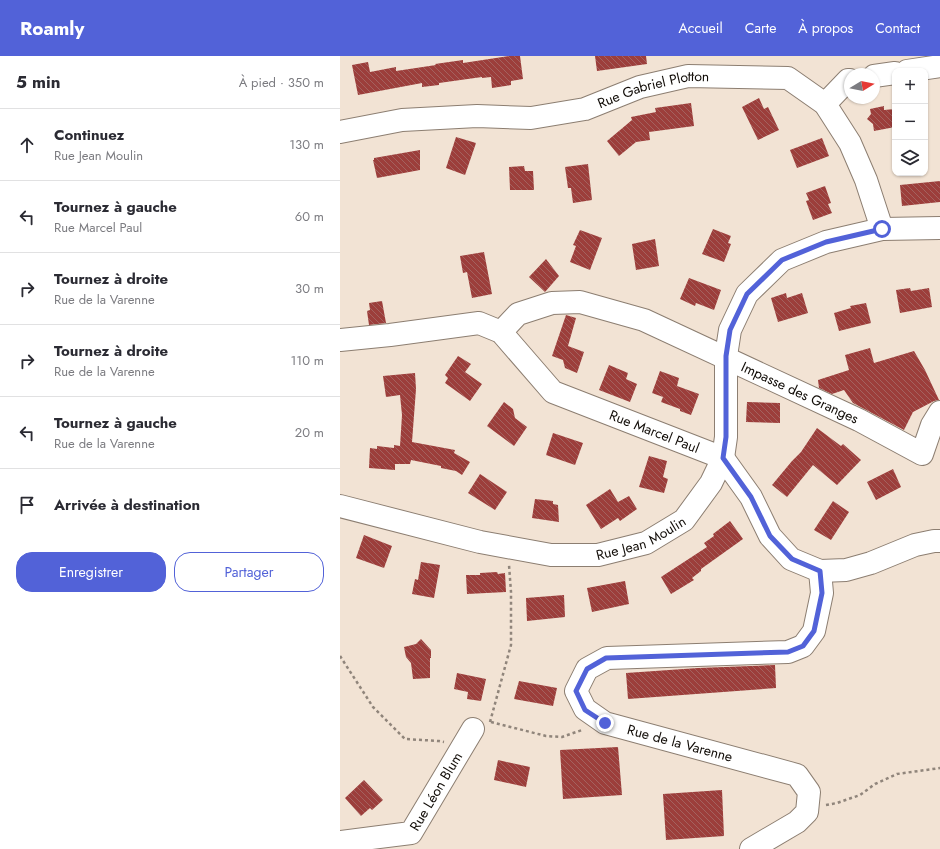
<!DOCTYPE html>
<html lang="fr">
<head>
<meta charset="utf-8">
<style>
	body { margin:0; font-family:Jost,sans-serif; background:#f7f7f7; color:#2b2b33 }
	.controls { position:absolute; right:12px; top:12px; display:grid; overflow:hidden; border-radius:8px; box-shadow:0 1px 3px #0004 }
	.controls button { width:36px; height:36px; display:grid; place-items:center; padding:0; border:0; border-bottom:1px solid #e1e1e2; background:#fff; color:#2b2b33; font:20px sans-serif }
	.compass { position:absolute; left:504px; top:12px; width:36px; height:36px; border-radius:50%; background:#fff; box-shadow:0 1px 3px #0004; rotate:80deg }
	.stop { position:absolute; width:12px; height:12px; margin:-9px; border:3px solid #5262d8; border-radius:50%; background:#fff }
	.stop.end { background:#5262d8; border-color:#fff; box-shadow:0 1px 4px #0008 }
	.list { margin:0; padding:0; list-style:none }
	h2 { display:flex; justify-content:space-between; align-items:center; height:52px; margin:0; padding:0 16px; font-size:17px }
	h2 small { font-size:13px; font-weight:400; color:#7c7c81 }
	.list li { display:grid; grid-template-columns:26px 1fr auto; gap:12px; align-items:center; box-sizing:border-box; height:72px; padding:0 16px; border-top:1px solid #e1e1e2 }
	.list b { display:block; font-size:15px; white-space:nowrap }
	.list p { margin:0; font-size:13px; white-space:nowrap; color:#7c7c81 }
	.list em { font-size:13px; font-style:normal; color:#7c7c81 }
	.actions { display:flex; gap:8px; padding:12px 16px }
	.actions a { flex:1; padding:9px 0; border:1px solid #5262d8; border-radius:16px; text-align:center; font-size:14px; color:#5262d8 }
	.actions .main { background:#5262d8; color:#fff }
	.icon { flex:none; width:22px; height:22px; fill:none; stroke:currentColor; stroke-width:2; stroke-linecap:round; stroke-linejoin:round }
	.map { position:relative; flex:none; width:600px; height:793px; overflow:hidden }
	header { display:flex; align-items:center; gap:24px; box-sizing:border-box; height:56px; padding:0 20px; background:#5262d8; color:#fff }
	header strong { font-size:19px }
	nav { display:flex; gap:22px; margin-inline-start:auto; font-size:14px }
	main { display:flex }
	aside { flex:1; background:#fff }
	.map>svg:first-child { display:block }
</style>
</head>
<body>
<header>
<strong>Roamly</strong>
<nav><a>Accueil</a><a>Carte</a><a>À propos</a><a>Contact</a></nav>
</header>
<main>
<aside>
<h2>5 min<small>À pied · 350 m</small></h2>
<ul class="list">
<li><svg class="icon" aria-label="ahead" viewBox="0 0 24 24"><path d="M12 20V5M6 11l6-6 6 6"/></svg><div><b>Continuez</b><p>Rue Jean Moulin</p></div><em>130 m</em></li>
<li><svg class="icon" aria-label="left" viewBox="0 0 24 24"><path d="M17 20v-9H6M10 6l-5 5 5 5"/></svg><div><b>Tournez à gauche</b><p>Rue Marcel Paul</p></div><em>60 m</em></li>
<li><svg class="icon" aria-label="right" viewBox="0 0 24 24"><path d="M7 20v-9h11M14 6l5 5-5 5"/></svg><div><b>Tournez à droite</b><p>Rue de la Varenne</p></div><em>30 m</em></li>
<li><svg class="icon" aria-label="right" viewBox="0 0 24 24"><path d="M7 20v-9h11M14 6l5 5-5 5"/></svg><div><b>Tournez à droite</b><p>Rue de la Varenne</p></div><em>110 m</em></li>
<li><svg class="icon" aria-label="left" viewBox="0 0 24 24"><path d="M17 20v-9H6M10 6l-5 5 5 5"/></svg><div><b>Tournez à gauche</b><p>Rue de la Varenne</p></div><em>20 m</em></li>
<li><svg class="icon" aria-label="arrive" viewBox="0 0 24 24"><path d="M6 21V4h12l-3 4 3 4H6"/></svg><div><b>Arrivée à destination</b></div></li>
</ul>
<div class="actions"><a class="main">Enregistrer</a><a>Partager</a></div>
</aside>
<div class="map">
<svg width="600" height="793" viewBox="0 0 600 793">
	<defs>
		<pattern id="building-back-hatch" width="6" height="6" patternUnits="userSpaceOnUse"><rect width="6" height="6" fill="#9c3e3b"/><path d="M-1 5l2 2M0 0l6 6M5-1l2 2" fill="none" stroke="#a4625f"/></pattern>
	</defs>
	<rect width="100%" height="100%" fill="#f2e3d4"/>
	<!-- building -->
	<g fill="url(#building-back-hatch)">
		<polygon points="169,0 180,0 183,23 171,25 171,29 152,32 151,21 142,22 142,21 99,27 99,29 82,31 82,27 18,39 12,9 28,6 30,16 56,11 56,15 96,9 95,8 123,4 123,7"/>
		<polygon points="255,0 306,0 307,8 257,15"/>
		<polygon points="419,42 424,53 428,51 439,74 418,84 402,51"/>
		<polygon points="351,47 354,70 309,76 310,84 296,86 279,100 267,85 292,64 291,61 316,56 315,52"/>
		<polygon points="544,50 544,54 555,53 555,71 534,75 533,68 527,63 531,58 530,53"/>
		<polygon points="116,81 136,87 125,119 106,112"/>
		<polygon points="482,82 489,100 457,112 450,94"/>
		<polygon points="80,94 80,114 37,122 33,104 34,104 34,102"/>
		<polygon points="248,108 252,144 233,147 231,132 228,132 225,111"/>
		<polygon points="184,110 185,115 193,115 194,134 170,134 169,111"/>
		<polygon points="600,125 600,146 562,150 560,129"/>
		<polygon points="485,130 491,147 488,148 492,157 473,164 466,145 469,144 466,137"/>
		<polygon points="373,173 391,180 388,187 391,188 384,206 362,198"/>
		<polygon points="240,174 262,182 250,214 230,206 236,190 233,189"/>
		<polygon points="315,183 319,210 296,214 292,188"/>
		<polygon points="144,196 152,238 132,242 127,216 123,217 120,200"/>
		<polygon points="206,203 219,220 205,236 189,221"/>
		<polygon points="349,222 381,234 374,254 356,247 355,250 340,243"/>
		<polygon points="570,232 571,235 589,232 592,251 560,257 556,234"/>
		<polygon points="446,237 447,242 462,237 468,257 438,266 431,242"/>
		<polygon points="42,245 46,267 29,269 27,255 30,254 29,247"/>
		<polygon points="526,247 531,267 499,275 494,257 511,252 510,250"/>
		<polygon points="226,259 236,262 228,290 244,296 237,317 225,312 223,304 212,300"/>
		<polygon points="530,292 534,307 574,295 585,314 599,344 594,345 573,356 564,374 513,347 504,334 492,338 479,332 478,324 509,314 505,299"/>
		<polygon points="118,300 131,308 125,316 142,328 130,345 105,327 108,322 105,319"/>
		<polygon points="269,309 288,317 286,323 297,328 290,346 259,334"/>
		<polygon points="320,315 339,322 337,330 359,338 351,359 340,355 340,353 321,346 323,341 312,337"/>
		<polygon points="75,317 76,333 72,386 115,394 114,397 130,406 122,419 116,415 101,412 101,410 71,404 70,408 55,408 55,414 29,412 30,392 37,393 37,390 54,392 54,389 60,390 62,359 60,339 46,341 43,320"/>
		<polygon points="164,346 173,353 175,362 187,371 174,390 147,370"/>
		<polygon points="407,346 440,347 440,367 406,366"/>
		<polygon points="477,372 501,390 503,388 521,404 497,429 473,409 447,441 432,429 452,405 461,396"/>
		<polygon points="213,377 243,387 235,409 206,399"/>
		<polygon points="309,400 327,405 323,421 328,423 324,437 299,431"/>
		<polygon points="553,413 561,431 536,444 527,426"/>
		<polygon points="140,418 167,436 155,454 128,437"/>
		<polygon points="270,433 278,446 289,440 297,453 280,465 278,462 261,473 246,449"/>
		<polygon points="195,443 213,445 213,448 218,449 219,466 192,462"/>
		<polygon points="493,445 509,456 491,484 474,474"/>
		<polygon points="390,465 403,483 361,513 361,515 352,522 354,524 331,538 321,521 367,491 364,487 374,480 373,478"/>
		<polygon points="24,479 52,490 44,512 16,502"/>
		<polygon points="81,506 100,509 94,542 72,538 75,523 78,524"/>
		<polygon points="157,516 158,518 165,517 166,536 127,538 126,519 140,519 140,517"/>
		<polygon points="285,525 289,548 252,556 247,532"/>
		<polygon points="224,539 225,561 187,565 186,542"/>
		<polygon points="81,583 91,594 91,602 90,602 90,622 73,623 71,607 66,601 64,591 76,588"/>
		<polygon points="435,609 436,632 288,643 286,617 358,612"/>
		<polygon points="117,617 146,623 141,645 127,643 128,636 114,633"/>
		<polygon points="179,625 217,632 213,650 174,643"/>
		<polygon points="278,691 282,739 223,743 220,694"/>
		<polygon points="158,704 190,711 186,731 154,724"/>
		<polygon points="24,724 43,744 32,754 30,752 21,760 5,742"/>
		<polygon points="382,734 384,780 326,784 323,738"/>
	</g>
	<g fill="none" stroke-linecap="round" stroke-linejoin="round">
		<defs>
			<g id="minor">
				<polyline points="567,15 600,10"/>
				<polyline points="534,20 555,17"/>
				<polyline points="485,48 508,24 510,24"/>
				<path id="s1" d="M0,76l62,-12 75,-4 54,2 54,-9 55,-22 48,-11 100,2 37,26 25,39 16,37 16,49"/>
				<path id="s2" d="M161,276l17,-18 34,-11 28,-1 64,18 215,100 63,34 10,-29 8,-13"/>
				<path id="s3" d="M0,284l50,-5 89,-12 22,9 52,60 170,66 28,39 19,39 21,23 29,12 26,-1 25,-7 44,-18 19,-4h6"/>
				<path id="s4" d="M0,450l140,36 71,13h47l48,-12 38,-23 27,-37 12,-25 3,-21v-81l4,-26 17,-36 35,-34 44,-18 56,-13 58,-1"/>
				<path id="s5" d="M0,786l71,-9 62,-104"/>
				<polyline points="411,793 457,766 467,756 469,736 457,719 265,667 245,653 236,635 247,613 267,602 448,596 463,590 474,575 482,537 480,515"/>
			</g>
		</defs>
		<!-- minor casing -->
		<use href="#minor" stroke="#8c7e71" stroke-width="24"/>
		<!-- path -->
		<g stroke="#90857b" stroke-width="2.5" stroke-dasharray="3 3" stroke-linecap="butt">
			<polyline points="0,600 33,651 65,683 99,685 104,686"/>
			<polyline points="150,666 171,589 171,536 169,509"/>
			<polyline points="151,666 206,680 222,681 242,674"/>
			<polyline points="486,749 497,747 520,739 535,728 557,718 600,712"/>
		</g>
		<!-- minor -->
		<use href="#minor" stroke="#fff" stroke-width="22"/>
	</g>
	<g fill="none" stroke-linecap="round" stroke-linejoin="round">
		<!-- route -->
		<polyline stroke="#5262d8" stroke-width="5" points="265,667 245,654 236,635 247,613 266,602 448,596 463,590 474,575 482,537 480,515 452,503 430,480 411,441 383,402 386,381 386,300 390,274 407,238 442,204 486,186 542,173"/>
	</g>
	<g text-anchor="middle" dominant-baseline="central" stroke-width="4" stroke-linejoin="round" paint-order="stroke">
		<!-- street labels -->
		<g font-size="14" fill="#100b06" stroke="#fff">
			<text stroke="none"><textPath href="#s1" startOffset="319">Rue Gabriel Plotton</textPath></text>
			<text stroke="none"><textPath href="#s2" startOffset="327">Impasse des Granges</textPath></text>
			<text stroke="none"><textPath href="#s3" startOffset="352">Rue Marcel Paul</textPath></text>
			<text stroke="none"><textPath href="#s4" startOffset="310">Rue Jean Moulin</textPath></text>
			<text transform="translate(340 687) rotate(15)">Rue de la Varenne</text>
			<text stroke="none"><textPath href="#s5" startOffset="120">Rue Léon Blum</textPath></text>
		</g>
	</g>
</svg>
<div class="controls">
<button>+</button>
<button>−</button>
<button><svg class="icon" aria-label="layers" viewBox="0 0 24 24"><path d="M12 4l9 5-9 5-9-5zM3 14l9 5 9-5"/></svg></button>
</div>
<svg class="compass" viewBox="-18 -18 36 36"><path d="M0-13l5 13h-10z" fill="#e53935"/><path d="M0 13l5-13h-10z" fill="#7c7c81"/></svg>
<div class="stop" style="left:542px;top:173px"></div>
<div class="stop end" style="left:265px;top:667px"></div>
</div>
</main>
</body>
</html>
